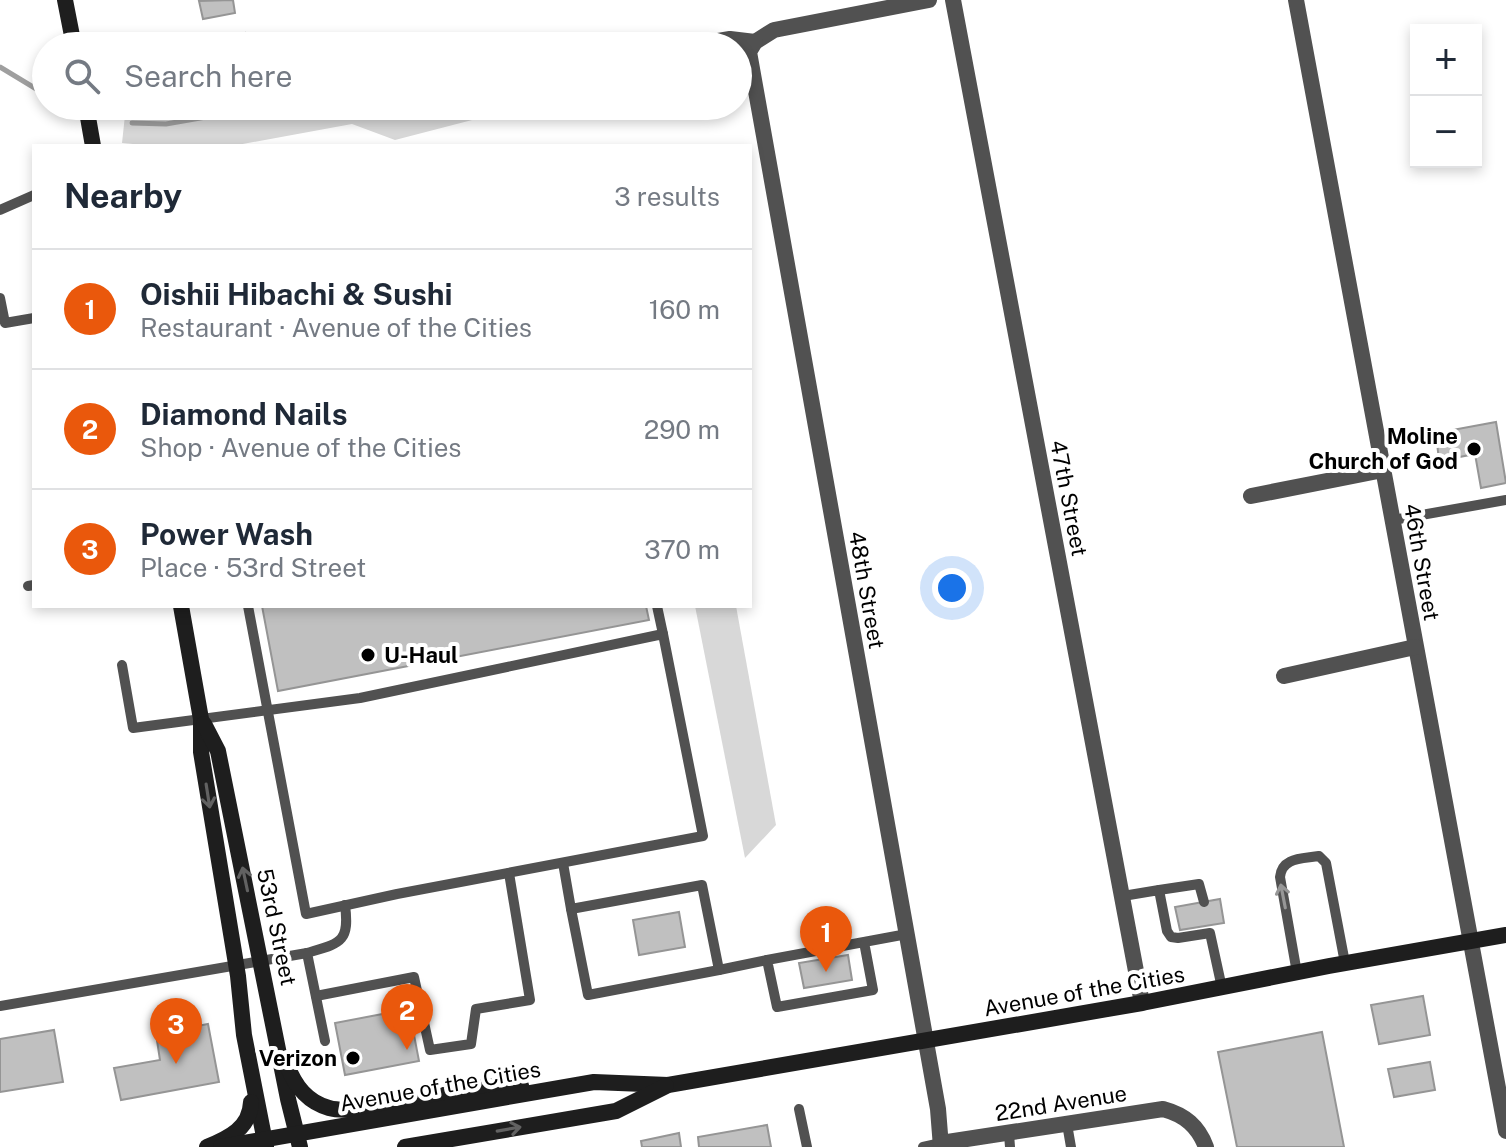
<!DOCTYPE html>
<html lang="en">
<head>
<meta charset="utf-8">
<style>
	body { margin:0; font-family:"Public Sans",sans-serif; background:#f6f6f7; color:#1f2937 }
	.controls { position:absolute; right:24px; top:24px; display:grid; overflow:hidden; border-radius:0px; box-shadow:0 4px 12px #0003 }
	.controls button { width:72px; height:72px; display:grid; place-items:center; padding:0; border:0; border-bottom:2px solid #e0e1e3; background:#fff; color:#1f2937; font:40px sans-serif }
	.you { position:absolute; left:952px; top:588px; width:28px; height:28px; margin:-20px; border:6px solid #fff; border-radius:50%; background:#1a73e8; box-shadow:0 0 0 12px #1a73e833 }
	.badge { display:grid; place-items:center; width:52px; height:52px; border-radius:50%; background:#ea580c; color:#fff; font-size:26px; font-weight:700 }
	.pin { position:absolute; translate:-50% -66px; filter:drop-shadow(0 2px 4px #0008) }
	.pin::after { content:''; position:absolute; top:42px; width:28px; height:24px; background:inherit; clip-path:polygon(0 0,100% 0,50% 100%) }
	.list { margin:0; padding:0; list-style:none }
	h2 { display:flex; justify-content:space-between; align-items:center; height:104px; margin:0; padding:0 32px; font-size:34px }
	h2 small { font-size:26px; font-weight:400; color:#747a83 }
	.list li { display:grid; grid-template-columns:52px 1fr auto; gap:24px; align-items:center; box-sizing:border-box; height:120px; padding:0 32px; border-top:2px solid #e0e1e3 }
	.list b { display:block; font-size:30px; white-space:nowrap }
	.list p { margin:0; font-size:26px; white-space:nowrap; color:#747a83 }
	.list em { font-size:26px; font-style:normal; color:#747a83 }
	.icon { flex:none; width:44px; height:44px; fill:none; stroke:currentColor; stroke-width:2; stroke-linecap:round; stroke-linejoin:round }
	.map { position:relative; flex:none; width:1506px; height:1147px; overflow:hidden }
	.search { position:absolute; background:#fff; box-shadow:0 4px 12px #0003; left:32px; top:32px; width:720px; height:88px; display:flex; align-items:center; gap:20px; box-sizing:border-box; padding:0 28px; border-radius:44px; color:#747a83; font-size:30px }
	.panel { position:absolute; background:#fff; box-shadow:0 4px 12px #0003; left:32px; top:144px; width:720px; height:464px; border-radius:0px }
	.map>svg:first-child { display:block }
</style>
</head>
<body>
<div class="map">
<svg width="1506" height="1147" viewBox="0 0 1506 1147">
	<rect width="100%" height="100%" fill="#fff"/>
	<!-- green -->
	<g fill="#d8d8d8">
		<polygon points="126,106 507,106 503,112 395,140 352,124 232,146 155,146 122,143"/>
		<polygon points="695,606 736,606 776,825 745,858"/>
	</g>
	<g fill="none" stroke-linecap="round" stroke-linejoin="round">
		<!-- stream -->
		<g stroke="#9f9f9f" stroke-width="5">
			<polyline points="0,67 38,90"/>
			<polyline points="132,123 166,124 269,106"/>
		</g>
	</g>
	<!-- building -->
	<g fill="#c0c0c0" stroke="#959595" stroke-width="2">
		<polygon points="233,0 235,13 203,19 199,1"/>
		<polygon points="245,33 248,46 203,46 202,42"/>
		<polygon points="1496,422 1506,483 1481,488 1475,454 1439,461 1436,433"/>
		<polygon points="262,606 646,606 649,620 278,691"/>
		<polygon points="1220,899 1224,923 1180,930 1175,907"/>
		<polygon points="679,912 685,947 639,955 633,920"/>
		<polygon points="848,955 852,980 804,988 799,963"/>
		<polygon points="1423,996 1430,1035 1379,1044 1371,1005"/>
		<polygon points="409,1009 419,1061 345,1075 335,1023"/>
		<polygon points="208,1024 219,1082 121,1100 114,1068 160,1060 156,1034"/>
		<polygon points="54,1030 63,1082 0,1092 0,1039"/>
		<polygon points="1322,1032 1344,1147 1237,1147 1218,1052"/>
		<polygon points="1430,1062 1435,1090 1394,1097 1388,1069"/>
		<polygon points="767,1125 771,1147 699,1147 698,1137"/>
		<polygon points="679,1133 681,1147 642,1147 641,1141"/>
	</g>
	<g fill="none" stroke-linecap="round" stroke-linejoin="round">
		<!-- lane -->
		<g stroke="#515151" stroke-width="10">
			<polyline points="0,210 34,195"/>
			<polyline points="0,298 5,323 34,318"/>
			<polyline points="1393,520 1506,500"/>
			<polyline points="28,586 34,585"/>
			<polyline points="657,606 663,634"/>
			<polyline points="122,665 133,728 360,698 663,634 703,836 397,894 306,914 248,606"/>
			<polyline points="563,863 571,909 702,885 719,970 767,960"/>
			<polyline points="1159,890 1199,884 1204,902"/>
			<polyline points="1123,896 1159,890 1167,931 1171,937 1178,938 1210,933 1222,988"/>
			<polyline points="571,909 588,995 719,970"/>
			<polyline points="864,942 873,990 777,1007 767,960 907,934"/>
			<polyline points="307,953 325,1041"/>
			<path d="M1297,973l-17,-96c2,-20 22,-18 39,-21l7,7 19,100"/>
			<polyline points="316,996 414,977 430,1050 471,1044 476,1009 530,1000 509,873"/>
			<path d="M0,1006l307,-53c33,-10 43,-10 38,-48"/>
			<polyline points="799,1109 807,1147"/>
			<polyline points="1067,1124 1071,1147"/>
			<polyline points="1009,1134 1010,1147"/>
			<polyline points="923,1147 941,1143"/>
		</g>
		<!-- street -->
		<g stroke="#515151" stroke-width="16">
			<polyline points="929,0 774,30 755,42 749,52 938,1109 941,1147"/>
			<polyline points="953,0 1142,1003"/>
			<polyline points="1296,0 1506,1131"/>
			<polyline points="689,46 730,39 755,42"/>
			<polyline points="1251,496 1383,470"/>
			<polyline points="1284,676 1415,647"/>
			<path d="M941,1143l222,-34c22,6 35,17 43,38"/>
		</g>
		<!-- secondary -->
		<g stroke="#1e1e1e" stroke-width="16">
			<polyline points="65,0 74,46"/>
			<polyline points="86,106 93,146"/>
			<polyline points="181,606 201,719 201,752 238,976 244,1035 266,1147"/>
			<polyline points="204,724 218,751 288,1099 300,1147"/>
			<path d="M287,1065c8,21 20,37 42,43 27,8 117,-14 148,-20 14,-3 30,-2 44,-3"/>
			<path d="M207,1147c22,-9 43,-19 44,-45"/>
			<polyline points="221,1147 594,1082 668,1085 1142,1003 1329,966 1506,935"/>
			<polyline points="405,1147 616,1111 666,1086"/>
		</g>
	</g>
	<!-- one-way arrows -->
	<defs><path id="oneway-shaft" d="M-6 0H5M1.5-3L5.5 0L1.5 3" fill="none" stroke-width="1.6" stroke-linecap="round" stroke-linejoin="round" transform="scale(2)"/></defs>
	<g stroke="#626262">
		<use href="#oneway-shaft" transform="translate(208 796) rotate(81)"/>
		<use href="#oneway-shaft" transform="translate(245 879) rotate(-102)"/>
		<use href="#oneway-shaft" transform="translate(509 1129) rotate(-10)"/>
	</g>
	<use stroke="#979797" href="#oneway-shaft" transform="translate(1283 896) rotate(-101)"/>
	<!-- markers -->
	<g fill="#000" stroke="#fff" stroke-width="3">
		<circle cx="1474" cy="449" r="8"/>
		<circle cx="368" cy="655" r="8"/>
		<circle cx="353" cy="1058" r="8"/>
	</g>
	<g text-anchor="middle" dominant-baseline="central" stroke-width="8" stroke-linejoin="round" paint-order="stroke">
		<!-- poi labels -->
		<g font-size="22" font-weight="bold" fill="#000" stroke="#fff" text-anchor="end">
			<text x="1458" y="436">Moline<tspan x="1458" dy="25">Church of God</tspan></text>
			<text x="384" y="655" text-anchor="start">U-Haul</text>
			<text x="337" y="1058">Verizon</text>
		</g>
		<!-- street labels -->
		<g font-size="22" fill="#000" stroke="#fff">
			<text transform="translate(1069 498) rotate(79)">47th Street</text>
			<text transform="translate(1422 562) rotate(80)">46th Street</text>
			<text transform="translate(867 590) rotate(80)">48th Street</text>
			<text transform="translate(277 927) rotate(78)">53rd Street</text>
			<text transform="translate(1084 991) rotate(-10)">Avenue of the Cities</text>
			<text transform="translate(440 1086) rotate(-10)">Avenue of the Cities</text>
			<text transform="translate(1061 1103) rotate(-9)">22nd Avenue</text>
		</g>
	</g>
</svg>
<div class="controls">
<button>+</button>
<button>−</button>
</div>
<div class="you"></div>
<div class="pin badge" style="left:826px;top:972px">1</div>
<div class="pin badge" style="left:407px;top:1050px">2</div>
<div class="pin badge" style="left:176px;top:1064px">3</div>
<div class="search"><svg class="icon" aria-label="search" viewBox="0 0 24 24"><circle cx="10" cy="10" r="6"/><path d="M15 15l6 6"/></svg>Search here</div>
<section class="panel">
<h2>Nearby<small>3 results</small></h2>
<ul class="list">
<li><span class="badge">1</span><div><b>Oishii Hibachi &amp; Sushi</b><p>Restaurant · Avenue of the Cities</p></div><em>160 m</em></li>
<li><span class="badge">2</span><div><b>Diamond Nails</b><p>Shop · Avenue of the Cities</p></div><em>290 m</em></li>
<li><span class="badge">3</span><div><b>Power Wash</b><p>Place · 53rd Street</p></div><em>370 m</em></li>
</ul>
</section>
</div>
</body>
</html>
